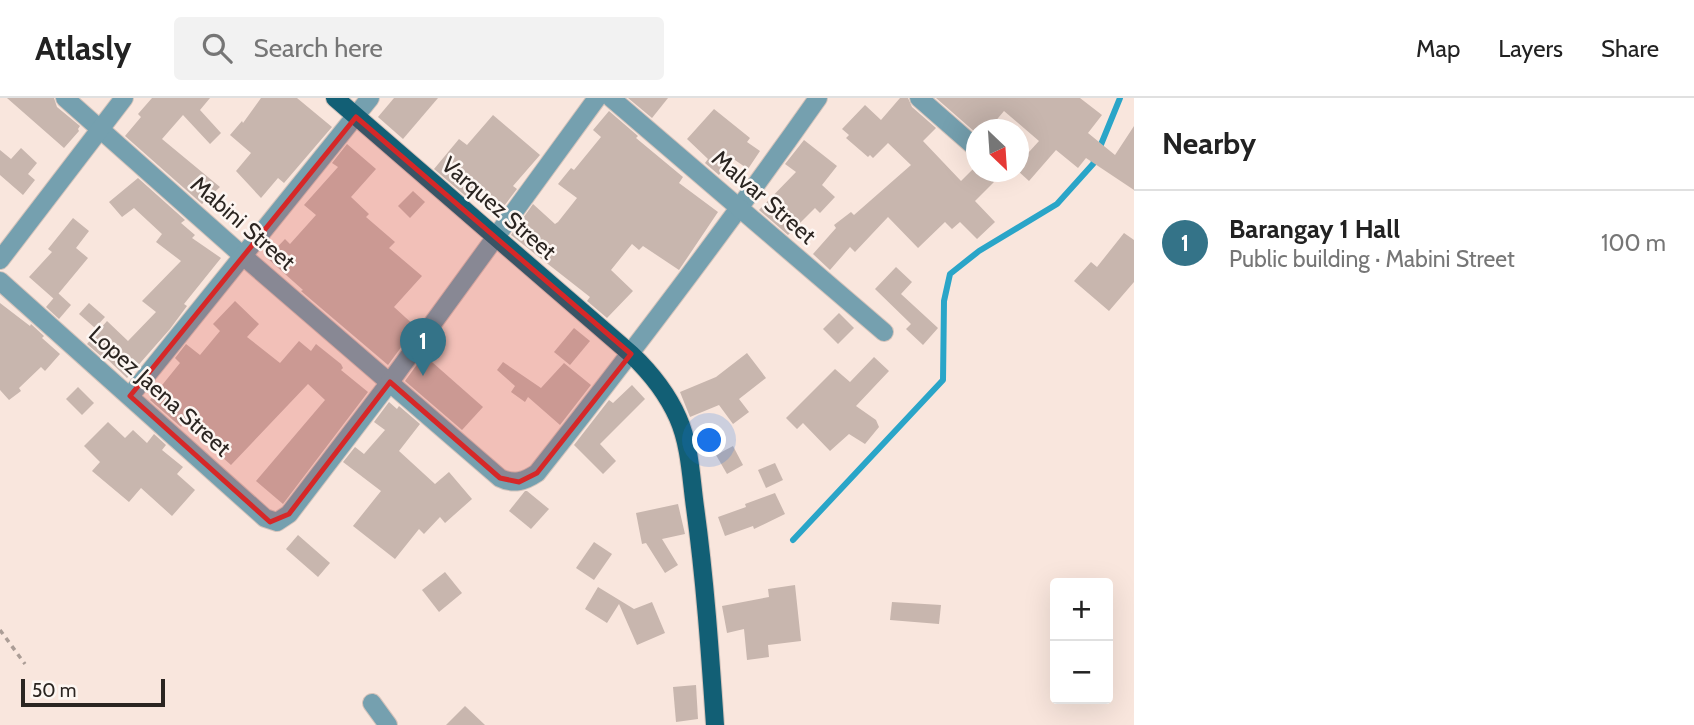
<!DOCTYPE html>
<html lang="en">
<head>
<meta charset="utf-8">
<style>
	body { margin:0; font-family:Cabin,sans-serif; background:#f2f2f2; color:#222 }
	.controls { position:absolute; right:21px; bottom:21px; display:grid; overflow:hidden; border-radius:7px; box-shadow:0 7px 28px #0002 }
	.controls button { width:63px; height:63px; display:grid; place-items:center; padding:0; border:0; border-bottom:2px solid #e0e0e0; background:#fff; color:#222; font:35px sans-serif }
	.compass { position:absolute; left:966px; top:21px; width:63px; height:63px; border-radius:50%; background:#fff; box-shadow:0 7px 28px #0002; rotate:155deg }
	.scale { position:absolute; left:21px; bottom:18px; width:144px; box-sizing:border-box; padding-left:7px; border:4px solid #2b2521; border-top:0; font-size:19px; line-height:24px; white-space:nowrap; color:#2b2521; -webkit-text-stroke:5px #fdf6f2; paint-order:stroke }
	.you { position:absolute; left:710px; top:343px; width:24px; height:24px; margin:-18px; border:5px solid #fff; border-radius:50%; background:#1a73e8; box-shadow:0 0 0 10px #1a73e833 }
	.badge { display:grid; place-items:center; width:46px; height:46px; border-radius:50%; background:#347388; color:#fff; font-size:23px; font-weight:700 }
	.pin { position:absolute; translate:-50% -58px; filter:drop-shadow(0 2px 4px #0008) }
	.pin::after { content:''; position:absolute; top:37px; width:24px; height:21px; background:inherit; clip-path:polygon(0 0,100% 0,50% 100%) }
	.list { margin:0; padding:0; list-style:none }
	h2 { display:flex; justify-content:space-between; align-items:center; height:91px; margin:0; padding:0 28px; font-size:30px }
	h2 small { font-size:23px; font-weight:400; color:#767676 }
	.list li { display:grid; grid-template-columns:46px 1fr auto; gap:21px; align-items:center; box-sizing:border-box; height:105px; padding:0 28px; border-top:2px solid #e0e0e0 }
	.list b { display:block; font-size:26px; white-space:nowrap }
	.list p { margin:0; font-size:23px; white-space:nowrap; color:#767676 }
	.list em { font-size:23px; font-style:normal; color:#767676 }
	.icon { flex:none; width:38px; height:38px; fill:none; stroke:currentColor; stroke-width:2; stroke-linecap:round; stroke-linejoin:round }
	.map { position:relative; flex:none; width:1134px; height:627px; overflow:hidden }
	header { display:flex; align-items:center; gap:42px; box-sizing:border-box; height:98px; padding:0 35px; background:#fff; border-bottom:2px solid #e0e0e0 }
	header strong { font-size:33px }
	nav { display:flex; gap:38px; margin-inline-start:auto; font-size:24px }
	.search { width:490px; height:63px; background:#f2f2f2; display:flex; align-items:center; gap:18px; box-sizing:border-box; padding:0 24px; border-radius:7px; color:#767676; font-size:26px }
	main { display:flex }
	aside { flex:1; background:#fff }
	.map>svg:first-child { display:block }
</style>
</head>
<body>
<header>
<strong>Atlasly</strong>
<div class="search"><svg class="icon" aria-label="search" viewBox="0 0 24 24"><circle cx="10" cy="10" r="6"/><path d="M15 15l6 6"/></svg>Search here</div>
<nav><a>Map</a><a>Layers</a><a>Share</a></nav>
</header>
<main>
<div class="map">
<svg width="1134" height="627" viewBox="0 0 1134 627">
	<rect width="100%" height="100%" fill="#f9e6dd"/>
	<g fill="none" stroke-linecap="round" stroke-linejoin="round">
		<!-- stream -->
		<polyline stroke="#2aa5c8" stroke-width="6" points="793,442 943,282 944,203 950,176 979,153 1057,106 1093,66 1120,0"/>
	</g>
	<!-- building -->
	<g fill="#c8b6ae">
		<polygon points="7,0 54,0 57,9 80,28 78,31 79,33 64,50"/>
		<polygon points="152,0 210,0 200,12 221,35 210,46 183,17 162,41 220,89 202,106 125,38 141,19 138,16"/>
		<polygon points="261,0 297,0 332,29 284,85 278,80 261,100 236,73 251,55 230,37 242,23 243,25"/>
		<polygon points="394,0 438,0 403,41 378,19"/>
		<polygon points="628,0 668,0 652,20"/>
		<polygon points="900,0 908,0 912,9 936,30 923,43 961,83 976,68 976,74 983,74 994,84 975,103 995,124 977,141 960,124 952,131 945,124 918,150 888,119 855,154 850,149 830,172 813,156 836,130 834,127 851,114 854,117 911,67 888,45 873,60 870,57 868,59 846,40 849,37 842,31 865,7 881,22"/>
		<polygon points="936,0 1080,0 1102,17 1088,35 1115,57 1134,28 1134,92 1086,60 1078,70 1056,52 1029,83 1018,73 1018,66 1039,43 1004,13 988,32 976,32 976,35"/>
		<polygon points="714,11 750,40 747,44 760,53 748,71 732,60 719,77 705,65 708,61 687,41"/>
		<polygon points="609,13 638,38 636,40 683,79 679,85 718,114 679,172 643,148 639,152 632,146 611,172 633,193 607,220 587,203 590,199 511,137 533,106 555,126 558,124 577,100 558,86 571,70 574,72 601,39 593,32"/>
		<polygon points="493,17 540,57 513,88 517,91 498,116 473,96 469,101 434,71 459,41 467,47"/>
		<polygon points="804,42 837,68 822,87 835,99 820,115 815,110 788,137 759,112 796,74 785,66"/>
		<polygon points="347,46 376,71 351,99 369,116 366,119 395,144 389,150 422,178 394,209 416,229 388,267 301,193 303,192 267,160 285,141 290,146 316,117 304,107 338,69 332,65"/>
		<polygon points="21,50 37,65 28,76 35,82 23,97 0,77 0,52 11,61"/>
		<polygon points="138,80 185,122 181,125 195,137 192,140 221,160 184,206 187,208 170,231 127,280 103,257 102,259 87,246 107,223 128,243 156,214 142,203 181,163 156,144 162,136 134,110 122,119 109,104"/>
		<polygon points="413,93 425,104 410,120 398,108"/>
		<polygon points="73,120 89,133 76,150 88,160 54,201 29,179 52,154 48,151"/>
		<polygon points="1124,135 1134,142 1134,184 1109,213 1074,183 1091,164 1097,169"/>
		<polygon points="896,169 912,184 901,196 938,230 923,247 906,231 911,226 875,191"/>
		<polygon points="58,195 71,207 59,221 46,209"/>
		<polygon points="235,203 259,226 247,239 280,265 299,243 311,253 316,246 341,266 343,270 341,272 368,294 283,406 256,383 325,302 308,286 231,367 184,325 181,329 150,302 180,265 175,260 186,246 200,257 220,233 213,226"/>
		<polygon points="0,205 30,228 31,226 44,238 42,240 60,256 45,273 41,269 19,290 21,293 9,302 0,292"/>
		<polygon points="89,205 105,219 95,230 79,216"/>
		<polygon points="839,215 854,230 838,246 823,231"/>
		<polygon points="574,230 590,243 570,267 554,254"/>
		<polygon points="747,255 766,280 739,301 749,314 733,326 719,307 690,319 680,294 716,279"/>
		<polygon points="424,257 483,309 462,332 405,283"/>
		<polygon points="874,259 889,273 856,308 876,322 879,329 865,346 849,336 830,353 803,325 797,331 786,320 835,271 850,284"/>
		<polygon points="503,264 541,290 564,265 591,287 560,327 528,299 525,304 511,294 515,288 497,272"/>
		<polygon points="632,287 645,301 600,346 616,363 603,376 574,347 609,302 613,305"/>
		<polygon points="78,289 94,305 82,317 66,301"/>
		<polygon points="389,304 397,311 399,308 420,326 399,353 435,386 449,374 472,401 445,425 440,419 424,436 419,431 395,461 353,428 381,393 343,364 355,349 364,356 385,332 374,324"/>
		<polygon points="108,324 125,340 133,332 147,345 154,336 166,347 162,352 183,369 177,376 195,392 172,418 141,390 129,404 92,373 100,364 84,348"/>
		<polygon points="733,348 743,367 727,376 716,357"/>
		<polygon points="775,365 783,382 766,390 758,372"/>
		<polygon points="525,393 527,393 549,411 531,431 509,413"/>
		<polygon points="775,395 785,416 754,431 753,428 725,438 718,419 746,409 745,406"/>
		<polygon points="678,406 685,436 662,441 678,467 665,475 646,445 642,446 636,415"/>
		<polygon points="298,437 330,465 318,479 286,451"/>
		<polygon points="594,444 612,456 594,482 576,470"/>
		<polygon points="445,474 462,495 439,514 422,492"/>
		<polygon points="795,487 801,543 768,547 769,559 747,562 744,531 727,535 722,508 769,499 768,491"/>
		<polygon points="598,489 634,511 652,504 665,535 637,547 619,506 607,525 585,511"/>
		<polygon points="892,504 941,507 939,526 890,522"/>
		<polygon points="696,587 698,621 676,624 673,589"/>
		<polygon points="465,608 485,627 446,627"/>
	</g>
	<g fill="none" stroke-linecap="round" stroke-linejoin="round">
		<defs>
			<g id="minor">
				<path d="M65,0l178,158 257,222c14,7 25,3 37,-5 97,-123 191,-247 281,-375"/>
				<polyline points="611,0 884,234"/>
				<polyline points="919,0 976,50"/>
				<polyline points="0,162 124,0"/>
				<polyline points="0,183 265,420 277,424 289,416 390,284 597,0"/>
				<polyline points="130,298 370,0"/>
				<polyline points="372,605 388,627"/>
			</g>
			<path id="major" d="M335,0l296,256c20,19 36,39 47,64 12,27 13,60 17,89 10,72 15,145 20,218"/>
		</defs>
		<!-- minor casing -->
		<use href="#minor" stroke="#d4c3bb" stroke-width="20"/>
		<!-- major casing -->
		<use href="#major" stroke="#d4c3bb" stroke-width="20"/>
		<!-- path -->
		<polyline stroke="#ab9d96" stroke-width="3.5" stroke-dasharray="5 5" stroke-linecap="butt" points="0,532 25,566"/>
		<!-- minor -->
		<use href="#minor" stroke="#75a0af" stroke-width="18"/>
		<!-- major -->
		<use href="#major" stroke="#125f75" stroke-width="18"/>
	</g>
	<!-- marked area -->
	<path fill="#d62828" fill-opacity="0.2" stroke="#d62828" stroke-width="5" stroke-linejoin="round" d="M356,19l275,237 -94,119 -18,9 -19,-4 -110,-96 -101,132 -19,8 -140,-126z"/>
	<g text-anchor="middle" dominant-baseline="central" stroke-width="5" stroke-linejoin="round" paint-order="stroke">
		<!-- street labels -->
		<g font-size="23" fill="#2b2521" stroke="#fdf6f2">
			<text transform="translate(764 99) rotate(41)">Malvar Street</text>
			<text transform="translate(499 110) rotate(41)">Varquez Street</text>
			<text transform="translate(243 125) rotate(41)">Mabini Street</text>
			<text transform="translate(160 293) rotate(42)">Lopez Jaena Street</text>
		</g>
	</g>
</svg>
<div class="controls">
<button>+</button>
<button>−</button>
</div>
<svg class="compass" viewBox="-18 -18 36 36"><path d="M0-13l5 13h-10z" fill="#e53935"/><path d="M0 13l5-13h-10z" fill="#767676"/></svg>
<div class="scale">50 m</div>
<div class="you"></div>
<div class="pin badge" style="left:423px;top:278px">1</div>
</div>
<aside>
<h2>Nearby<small></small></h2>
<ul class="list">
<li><span class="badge">1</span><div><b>Barangay 1 Hall</b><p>Public building · Mabini Street</p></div><em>100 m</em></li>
</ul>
</aside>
</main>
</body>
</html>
